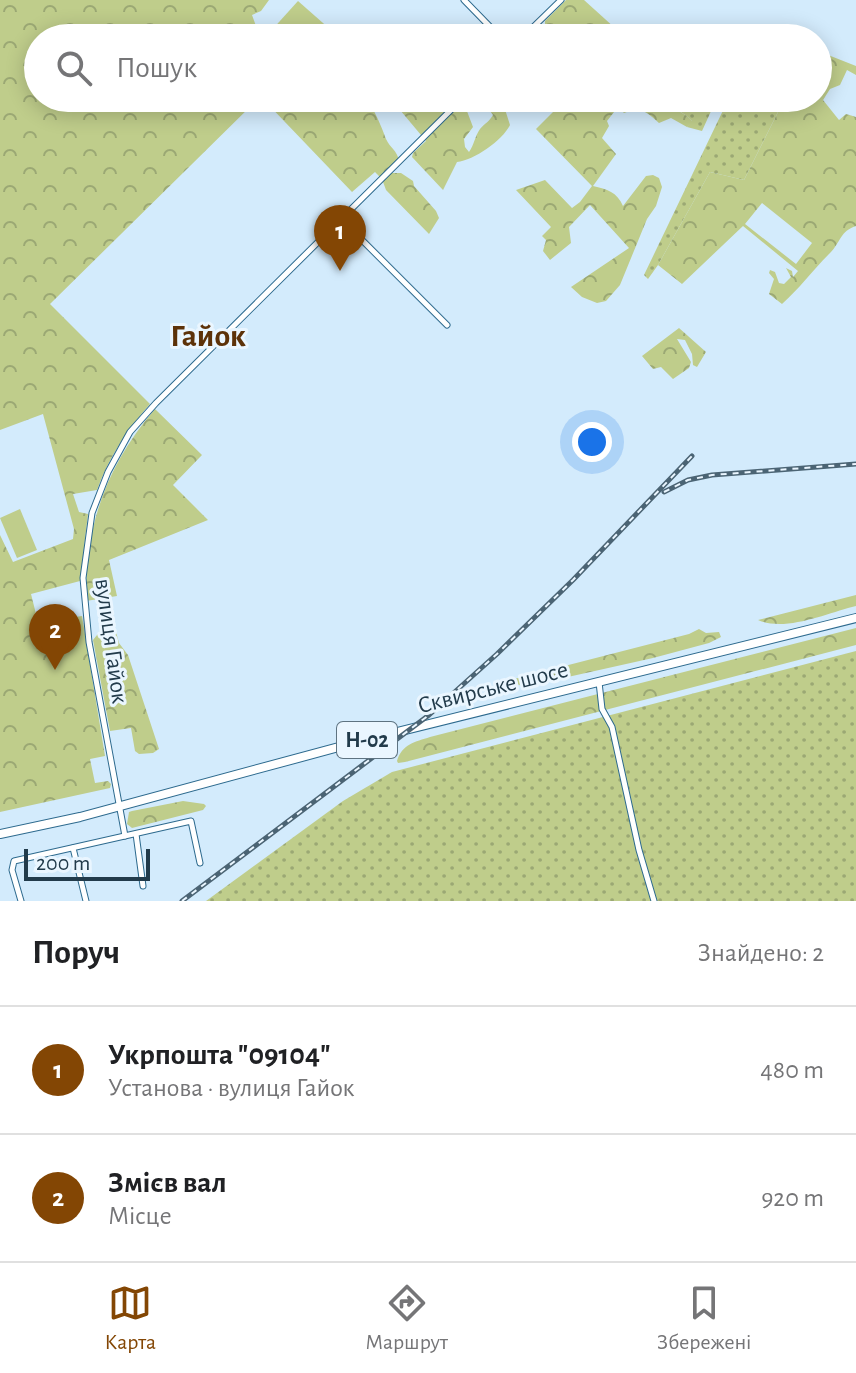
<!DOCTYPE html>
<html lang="uk">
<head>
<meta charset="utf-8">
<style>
	body { margin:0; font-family:"Alegreya Sans",sans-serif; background:#f2f2f2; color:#202124 }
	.scale { position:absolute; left:24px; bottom:20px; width:126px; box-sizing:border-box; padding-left:8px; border:4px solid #223b4b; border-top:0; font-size:22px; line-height:28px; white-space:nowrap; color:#223b4b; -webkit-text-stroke:6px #eaf6ff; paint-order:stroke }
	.you { position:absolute; left:592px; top:442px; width:28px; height:28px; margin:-20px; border:6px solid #fff; border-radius:50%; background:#1a73e8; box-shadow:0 0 0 12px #1a73e833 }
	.badge { display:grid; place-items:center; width:52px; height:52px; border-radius:50%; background:#834604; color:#fff; font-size:26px; font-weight:700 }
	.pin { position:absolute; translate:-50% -66px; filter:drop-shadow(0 2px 4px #0008) }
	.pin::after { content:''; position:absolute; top:42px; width:28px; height:24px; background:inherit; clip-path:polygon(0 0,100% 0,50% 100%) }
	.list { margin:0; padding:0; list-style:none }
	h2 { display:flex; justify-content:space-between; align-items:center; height:104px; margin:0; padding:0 32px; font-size:34px }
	h2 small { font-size:26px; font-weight:400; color:#757577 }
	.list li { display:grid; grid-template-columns:52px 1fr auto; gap:24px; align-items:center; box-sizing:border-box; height:128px; padding:0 32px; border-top:2px solid #e0e0e0 }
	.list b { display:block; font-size:30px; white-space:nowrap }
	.list p { margin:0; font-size:26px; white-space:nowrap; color:#757577 }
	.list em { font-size:26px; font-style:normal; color:#757577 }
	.icon { flex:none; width:44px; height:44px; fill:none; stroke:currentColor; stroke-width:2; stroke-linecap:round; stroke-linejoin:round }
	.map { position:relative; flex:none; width:856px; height:901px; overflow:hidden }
	.search { position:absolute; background:#fff; box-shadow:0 4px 20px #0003; left:24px; right:24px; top:24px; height:88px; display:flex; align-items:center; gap:20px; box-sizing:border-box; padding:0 28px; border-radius:44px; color:#757577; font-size:30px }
	.sheet { height:360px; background:#fff }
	nav { display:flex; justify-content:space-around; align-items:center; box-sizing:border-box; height:112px; border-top:2px solid #e0e0e0; background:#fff; font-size:22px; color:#757577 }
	nav a { display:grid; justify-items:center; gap:4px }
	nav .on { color:#834604 }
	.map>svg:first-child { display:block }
</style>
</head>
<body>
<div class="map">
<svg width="856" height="901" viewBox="0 0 856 901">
	<defs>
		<pattern id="grass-dots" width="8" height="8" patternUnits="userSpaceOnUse" patternTransform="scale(2)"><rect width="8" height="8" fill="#bfcd8b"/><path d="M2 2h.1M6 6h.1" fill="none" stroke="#9ba874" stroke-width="1.8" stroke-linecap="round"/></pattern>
		<pattern id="forest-crowns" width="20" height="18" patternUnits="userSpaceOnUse" patternTransform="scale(2)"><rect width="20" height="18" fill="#bfcd8b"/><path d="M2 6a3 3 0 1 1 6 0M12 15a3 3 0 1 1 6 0" fill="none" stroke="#9ba874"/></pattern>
	</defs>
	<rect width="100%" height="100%" fill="#d3ebfc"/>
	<!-- grass -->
	<g fill="url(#grass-dots)">
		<path d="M665,98h52l-15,33 -15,-4 5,-6c-8,-10 -21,-11 -27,-23z"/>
		<polygon points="729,98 778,98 782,104 744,180 710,172 658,265 648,279 644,275"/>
		<polygon points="856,651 856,901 206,901 343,801 392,772"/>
	</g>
	<!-- forest -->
	<g fill="url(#forest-crowns)" fill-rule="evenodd">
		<path d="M0,0h269l-8,11 -9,4 4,11 -5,8 4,4h-217v60h221l-209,206 100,100c-23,26 -41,53 -53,86l-24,4 6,18 9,2 -8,67 -49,13 7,28 44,-6 23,140 -15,3 5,24 13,-2 3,3 -1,4 -110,24v-277l13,27 60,-23 1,-10 -31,-115 -43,16z"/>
		<polygon points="566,0 584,0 626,38 545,38 545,21"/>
		<path d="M818,51l38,15v9l-9,-5 -7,15 -10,4 -7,11 16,20 7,-6 10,3v109c-16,5 -15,16 -26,27 -17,17 -31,36 -48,51l-13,-10 5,-15 -5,-6 1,-3 5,2 4,11 5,1 7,-7 -5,-9 6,3 1,6 5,-6 -55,-45 -61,58 -24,-19 52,-93 34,8 38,-76 -4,-6h40zM762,203l50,40 -16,21 -51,-40z"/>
		<path d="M262,98l66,2 39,-2c8,14 14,27 19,41 4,9 11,11 13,22l-12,12h14l12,8 1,5 22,25 3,7 -10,16 -43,-44 -4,-11 -7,-7 -23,20z"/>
		<path d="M390,98h72l11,29 -9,12 1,8 4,5c5,-7 6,-16 11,-23 5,-6 9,-7 13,-14l-13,-17h18l5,5 7,22c-8,16 -36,35 -53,37l-14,28 -31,-33 1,-4 13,-12z"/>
		<path d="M561,98h104c6,12 19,13 28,24l-6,5 -16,-9 -12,5c-12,-11 -19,-17 -35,-10l-6,-6 -11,14 2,5 -7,12 14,16 -23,32c14,3 24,6 30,20l23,-30 7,-1 6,3 3,9 -6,19 -9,13 -27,66 -14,16 -9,2 -15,-6 -11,-10 58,-39 -39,-43 -21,22 2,16 -21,17 -7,-9 3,-11 -4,-4 9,-9 -35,-37 29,-10 27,28 8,-6 12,-16 -56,-57 24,-24z"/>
		<polygon points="679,328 706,352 697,367 693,365 692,354 685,340 677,339 691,362 689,368 673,379 661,367 653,369 642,356"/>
		<path d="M155,409l47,46 -29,30 35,35 -99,40 8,36 -31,5c-1,-75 20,-135 69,-192z"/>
		<path d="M856,595v11l-4,1c-27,7 -67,25 -94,13z"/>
		<polygon points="105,625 116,632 119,643 128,655 159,749 153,753 139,754 135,751 131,728 110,731 93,640"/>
		<path d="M856,628v17l-451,117 -7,1 -1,-2c5,-17 18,-19 33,-24z"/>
		<polygon points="699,629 706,633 719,632 721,637 709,643 653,658 523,687 514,682 514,679 689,634"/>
		<polygon points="183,801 204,804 206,806 203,810 132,828 127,824 129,812 132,811"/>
	</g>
	<!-- pitch -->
	<g fill="#bfcd8b">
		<polygon points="298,1 340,38 276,38 270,32"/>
		<polygon points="20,509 37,550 17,558 0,518"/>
	</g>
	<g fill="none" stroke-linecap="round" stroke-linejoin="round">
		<defs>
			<g id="street">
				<polyline points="464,0 501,38"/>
				<polyline points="522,38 561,0"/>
				<polyline points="341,219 447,325"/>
				<polyline points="599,682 602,709 612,727 639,850 654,901"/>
				<polyline points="136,834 143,886"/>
				<polyline points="125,836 89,642 83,578 92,513 108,472 130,432 156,403 463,98"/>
				<polyline points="73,848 86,901"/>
				<polyline points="21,901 12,870 14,861 191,821 200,863"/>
			</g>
			<polyline id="primary" points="0,834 80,817 361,741 856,618"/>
		</defs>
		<!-- street casing -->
		<use href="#street" stroke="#2d6a8e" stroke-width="7"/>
		<!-- primary casing -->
		<use href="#primary" stroke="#2d6a8e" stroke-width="10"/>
		<!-- street -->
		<use href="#street" stroke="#fff" stroke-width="5"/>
		<!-- primary -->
		<use href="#primary" stroke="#fff" stroke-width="8"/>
		<defs>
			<g id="rail">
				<polyline points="664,492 688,480 712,475 856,464"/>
				<polyline points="182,901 429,715 497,654 573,580 692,456"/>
			</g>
		</defs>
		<!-- rail casing -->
		<use href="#rail" stroke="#4b6474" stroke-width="5"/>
		<!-- rail -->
		<use href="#rail" stroke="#eaf6ff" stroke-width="2" stroke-dasharray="6" stroke-linecap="butt"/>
	</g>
	<g text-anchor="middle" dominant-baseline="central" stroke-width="6" stroke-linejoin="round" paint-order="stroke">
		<!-- shield labels -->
		<rect fill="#eaf6ff" stroke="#5e7381" stroke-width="2" x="337" y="722" width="60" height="36" rx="6"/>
		<g font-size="22" font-weight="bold" fill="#223b4b">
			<text x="367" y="740">Н-02</text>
		</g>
		<!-- street labels -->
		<g font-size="24" fill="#223b4b" stroke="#eaf6ff">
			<text transform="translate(111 641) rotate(82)">вулиця Гайок</text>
			<text transform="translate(493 688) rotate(-14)">Сквирське шосе</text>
		</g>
		<!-- district labels -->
		<g font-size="32" font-weight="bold" fill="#5d3209" stroke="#eaf6ff">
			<text x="208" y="336">Гайок</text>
		</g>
	</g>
</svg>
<div class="scale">200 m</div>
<div class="you"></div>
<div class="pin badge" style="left:340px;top:271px">1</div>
<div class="pin badge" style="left:55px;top:670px">2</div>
<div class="search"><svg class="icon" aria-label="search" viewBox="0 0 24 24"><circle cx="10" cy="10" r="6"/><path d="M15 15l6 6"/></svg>Пошук</div>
</div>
<section class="sheet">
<h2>Поруч<small>Знайдено: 2</small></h2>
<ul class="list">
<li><span class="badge">1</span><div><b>Укрпошта &quot;09104&quot;</b><p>Установа · вулиця Гайок</p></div><em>480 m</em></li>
<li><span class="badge">2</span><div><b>Змієв вал</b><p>Місце</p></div><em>920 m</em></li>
</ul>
</section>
<nav>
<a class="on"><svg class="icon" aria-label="map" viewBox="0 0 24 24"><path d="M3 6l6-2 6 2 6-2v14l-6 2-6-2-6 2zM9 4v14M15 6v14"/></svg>Карта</a>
<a><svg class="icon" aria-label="directions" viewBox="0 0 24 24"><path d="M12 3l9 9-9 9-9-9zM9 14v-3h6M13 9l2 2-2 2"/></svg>Маршрут</a>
<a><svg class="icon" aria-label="saved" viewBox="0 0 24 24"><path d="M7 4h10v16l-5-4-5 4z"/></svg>Збережені</a>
</nav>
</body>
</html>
